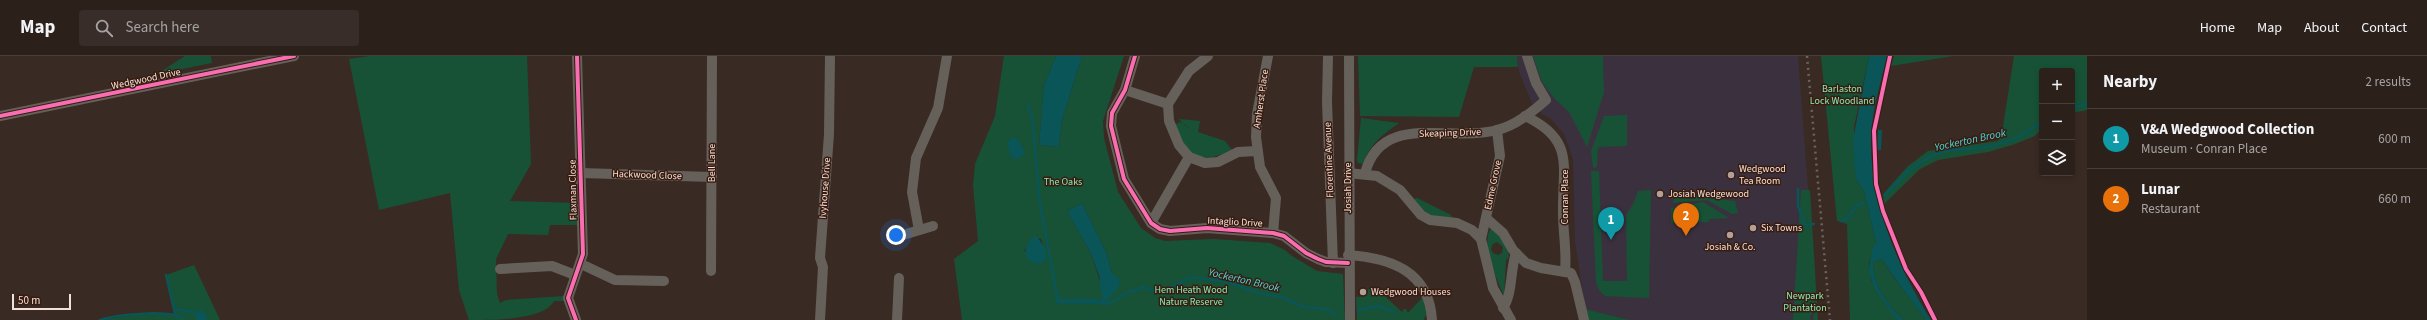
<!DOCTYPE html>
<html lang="en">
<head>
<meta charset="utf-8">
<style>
	body { margin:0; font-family:"Source Sans 3",sans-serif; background:#382d28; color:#f1f3f6 }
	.controls { position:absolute; right:12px; top:12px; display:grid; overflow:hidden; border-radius:4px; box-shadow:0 2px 6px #0003 }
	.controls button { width:36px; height:36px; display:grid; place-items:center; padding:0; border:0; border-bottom:1px solid #483e3a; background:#2c201b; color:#f1f3f6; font:20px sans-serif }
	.scale { position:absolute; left:12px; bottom:10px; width:59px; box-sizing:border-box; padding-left:4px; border:2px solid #f4e0d8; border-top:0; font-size:11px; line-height:14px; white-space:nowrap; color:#f4e0d8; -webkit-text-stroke:3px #391c10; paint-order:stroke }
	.you { position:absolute; left:896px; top:179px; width:14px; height:14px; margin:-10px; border:3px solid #fff; border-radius:50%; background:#1a73e8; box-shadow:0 0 0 6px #1a73e833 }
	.badge { display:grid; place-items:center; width:26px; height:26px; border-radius:50%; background:#b3a099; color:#fff; font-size:13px; font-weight:700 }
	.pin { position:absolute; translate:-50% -33px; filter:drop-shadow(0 1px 2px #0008) }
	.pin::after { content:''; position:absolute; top:21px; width:14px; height:12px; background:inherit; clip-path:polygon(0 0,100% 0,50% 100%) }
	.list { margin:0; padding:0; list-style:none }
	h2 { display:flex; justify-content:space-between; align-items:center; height:52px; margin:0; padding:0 16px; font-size:17px }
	h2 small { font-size:13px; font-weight:400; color:#a6a3a3 }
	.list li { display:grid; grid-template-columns:26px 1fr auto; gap:12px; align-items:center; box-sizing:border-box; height:60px; padding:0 16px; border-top:1px solid #483e3a }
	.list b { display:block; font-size:15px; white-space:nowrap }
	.list p { margin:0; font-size:13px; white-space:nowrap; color:#a6a3a3 }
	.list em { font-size:13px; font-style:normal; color:#a6a3a3 }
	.icon { flex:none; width:22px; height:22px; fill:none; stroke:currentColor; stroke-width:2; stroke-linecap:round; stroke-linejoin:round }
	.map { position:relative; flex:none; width:2087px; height:264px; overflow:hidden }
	header { display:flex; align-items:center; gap:24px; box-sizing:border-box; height:56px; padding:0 20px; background:#2c201b; border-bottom:1px solid #483e3a }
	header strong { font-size:19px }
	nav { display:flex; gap:22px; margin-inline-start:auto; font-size:14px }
	.search { width:280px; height:36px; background:#382d28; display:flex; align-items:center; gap:10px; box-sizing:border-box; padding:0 14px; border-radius:4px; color:#a6a3a3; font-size:15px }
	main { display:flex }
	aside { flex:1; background:#2c201b }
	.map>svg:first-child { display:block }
</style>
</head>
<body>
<header>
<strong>Map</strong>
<div class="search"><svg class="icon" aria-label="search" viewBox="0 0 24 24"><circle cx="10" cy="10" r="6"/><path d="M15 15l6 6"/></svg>Search here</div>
<nav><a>Home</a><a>Map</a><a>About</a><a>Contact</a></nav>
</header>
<main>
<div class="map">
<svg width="2087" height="264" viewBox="0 0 2087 264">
	<rect width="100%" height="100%" fill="#3a2a24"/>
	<!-- commercial -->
	<polygon fill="#3b313e" points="1517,0 1798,0 1818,264 1630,264 1585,253 1575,185 1573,103 1564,78 1550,62 1542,58 1532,47 1519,16"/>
	<!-- green -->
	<g fill="#175237" fill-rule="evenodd">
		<polygon points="185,0 211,0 212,7 157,18"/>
		<path d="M370,0h157l4,108 -21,37 67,2v22h-27l-2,10 -40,-1 -12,25 1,35 3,9 6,-3 58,-4v5h-10c-9,19 -62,19 -85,19l-10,-30 -9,-97 -71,17 -30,-151z"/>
		<path d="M1004,0h52l-12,29 -5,60 20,2 3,-27 20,-64h42l-21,65 1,17 14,54 23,36 14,10 10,3 49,-2 56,4 15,7 7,6 25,15 26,3 2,46h-383l-8,-61 24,-18 -5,-56 2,-21 20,-48zM1082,147l24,49 6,21 7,8h-19l-9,-27 -24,-43zM1033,182l8,1 6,19 -23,-7z"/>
		<polygon points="1358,0 1517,0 1518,11 1474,11 1459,61 1360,60"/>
		<polygon points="1533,0 1603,0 1604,36 1587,91 1569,56 1555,43 1542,26"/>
		<polygon points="1821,0 1869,0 1854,71 1854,95 1857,125 1864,135 1876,187 1869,207 1871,224 1898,264 1850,264 1847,168 1837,165"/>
		<polygon points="1894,0 1953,0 1891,10"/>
		<polygon points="2014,0 2087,0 2087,54 2072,57 2072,15 2042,15 2042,72 2035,80 2012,89 1988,96 1938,104 1920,113 1884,148 1883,138 1908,110 1928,95 1998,85 2002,77"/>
		<polygon points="1627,59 1627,90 1598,91 1597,111 1593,112 1591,95 1604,60"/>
		<path d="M1361,62l38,5c-16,11 -30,22 -36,41l-5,-1 -1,-3z"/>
		<path d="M1179,63l21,2 -2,11 27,9 7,9c-35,16 -43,7 -58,-25l6,-3 13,8 -9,-5z"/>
		<polygon points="1591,115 1599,115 1603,225 1627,225 1626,160 1634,146 1638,135 1651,134 1649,242 1605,240 1599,234 1596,227"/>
		<polygon points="1801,134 1810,134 1818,264 1813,264 1815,253 1810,260 1810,264 1793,264"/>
		<polygon points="1676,138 1735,145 1738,157 1732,158 1707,144 1673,147"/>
		<polygon points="1417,142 1451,159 1453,163 1429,161 1411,144"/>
		<polygon points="1703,146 1729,162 1709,163 1709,166 1671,167 1671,152"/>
		<path d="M1491,172c8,4 18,20 18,29l-3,3 -2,36c-7,-17 -24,-51 -13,-68zM1497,186l6,5 -1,6 -4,2 -5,-2 -2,-4 2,-5z"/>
		<path d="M1882,203c12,22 30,39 44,61h-22c-17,-14 -31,-36 -31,-58z"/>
		<polygon points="194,209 220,264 100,264 139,258 175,258 166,219"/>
		<polygon points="1368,233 1378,234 1402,256 1404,253 1406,253 1408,257 1422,242 1428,260 1425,260 1424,264 1357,264 1356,241 1367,240"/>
		<polygon points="1585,253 1630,264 1588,264"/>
	</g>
	<!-- water -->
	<g fill="#095557">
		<polygon points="1056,0 1082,0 1062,64 1059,91 1039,89 1044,29"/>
		<path d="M1869,0h18c-6,26 -15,54 -16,81 -2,63 27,131 60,183h-5c-14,-21 -31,-39 -44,-61l-9,3c0,22 14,44 31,58h-6l-3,-3c-13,-19 -31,-36 -24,-60 2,-7 0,-9 5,-14l-12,-52 -7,-10 -2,-10 -2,-31z"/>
		<polygon points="1878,74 1882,74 1881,94 1877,94"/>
		<polygon points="1012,82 1019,84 1025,97 1019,102 1012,103 1007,87"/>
		<polygon points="1082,147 1106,196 1112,217 1120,224 1118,232 1104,248 1099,246 1103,240 1100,232 1100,222 1091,198 1067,155"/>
		<path d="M1033,181h4l7,9 3,12 -7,6c-18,-2 -18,-15 -7,-27z"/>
		<polygon points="1055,243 1098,243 1098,248 1056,247"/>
		<polygon points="202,253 208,264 196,264 196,257"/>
	</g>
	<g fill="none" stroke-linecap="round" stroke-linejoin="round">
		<!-- stream -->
		<g stroke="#095557" stroke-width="2.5">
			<polyline points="1028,50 1032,61 1040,148 1058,245"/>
			<polyline points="2072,52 2087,48"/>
			<polyline points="1798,133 1798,150 1805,169 1814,168"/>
			<path d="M1885,139c15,-16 30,-33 52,-41 12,-5 26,-4 39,-6 24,-2 49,-11 66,-28"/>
			<polyline points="1841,165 1847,163 1856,150 1864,147"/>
			<polyline points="166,219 175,258"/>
			<polyline points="1095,245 1104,248 1110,247 1127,237 1143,231 1159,236 1165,234 1192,221 1227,226 1261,238 1282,241 1301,250 1329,254 1336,259"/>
			<polyline points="175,253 196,257"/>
			<polyline points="1358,254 1378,250 1394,256"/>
			<path d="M100,264c15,-5 74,-12 83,0"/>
		</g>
		<!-- minor -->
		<g stroke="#66605b" stroke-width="10">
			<polyline points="1135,0 1125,34 1112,57 1111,70 1124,123 1151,167 1160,173 1170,175 1207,172 1273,177 1284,180 1306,197 1318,203 1326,206 1348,207"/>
			<polyline points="1208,0 1189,15 1168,48 1169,65 1179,89 1189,101 1205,107 1218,106 1238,96 1257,95"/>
			<polyline points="1268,0 1257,58 1256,81 1260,111 1276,142 1273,177"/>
			<polyline points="1328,0 1327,46 1333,207"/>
			<polyline points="1349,0 1350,264"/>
			<polyline points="1125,34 1168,48"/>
			<polyline points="0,60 294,0"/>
			<path d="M1525,60c51,24 37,51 38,97 0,20 4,38 2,59"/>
			<polyline points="581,117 712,121"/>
			<polyline points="1348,117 1377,120 1400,134 1421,159 1430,164 1457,167 1472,174 1481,183 1493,232 1511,264"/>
			<path d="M1365,117c17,-62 85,-30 132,-43 18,-4 35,-18 49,-30l-10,-17 -9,-27"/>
			<polyline points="1486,162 1503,177 1513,194 1526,207 1541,212 1571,217 1575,226 1584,264"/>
			<polyline points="1151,167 1189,101"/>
			<polyline points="919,174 912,136 916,102 938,52 947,0"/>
			<polyline points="903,179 933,170"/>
			<polyline points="1481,183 1500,100 1497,74"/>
			<path d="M1348,199c43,3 81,16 84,65"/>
			<polyline points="581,208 615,224 664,225"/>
			<polyline points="500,213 552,210 575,219"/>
			<polyline points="711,215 712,0"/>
			<path d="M1503,252c10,-15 7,-38 13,-55"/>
			<polyline points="576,264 568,242 583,198 577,0"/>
			<polyline points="820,264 823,211 820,202 829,78 830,0"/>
			<polyline points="897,264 899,222"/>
		</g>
		<!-- rail -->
		<polyline stroke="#6b635e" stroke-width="2.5" stroke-dasharray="2 4" stroke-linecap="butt" points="1807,0 1830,264"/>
		<defs>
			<g id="cycleway">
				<polyline points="1135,0 1125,34 1112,57 1111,70 1124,123 1151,167 1160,173 1170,175 1207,172 1273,177 1284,180 1306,197 1318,203 1326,206 1348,207"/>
				<polyline points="1890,0 1874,75 1876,128 1883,155 1906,213 1921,236 1935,264"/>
				<polyline points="0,60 294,0"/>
				<polyline points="576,264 568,242 583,198 577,0"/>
			</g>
		</defs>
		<!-- cycleway casing -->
		<use href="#cycleway" stroke="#391c10" stroke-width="6"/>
		<!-- cycleway -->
		<use href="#cycleway" stroke="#f96db3" stroke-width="4"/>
	</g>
	<!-- markers -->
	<g fill="#b3a099" stroke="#391c10" stroke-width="1.5">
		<circle cx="1731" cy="119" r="4"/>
		<circle cx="1660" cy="138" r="4"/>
		<circle cx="1753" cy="172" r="4"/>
		<circle cx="1730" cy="179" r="4"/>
		<circle cx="1363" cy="236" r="4"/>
	</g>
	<g text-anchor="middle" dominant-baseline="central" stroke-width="3" stroke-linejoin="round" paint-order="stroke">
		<!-- street labels -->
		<g font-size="10" fill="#f4e0d8" stroke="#391c10">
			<text transform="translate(146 23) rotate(-12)">Wedgwood Drive</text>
			<text transform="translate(1261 43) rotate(-82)">Amherst Place</text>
			<text transform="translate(1450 77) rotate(-2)">Skeaping Drive</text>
			<text transform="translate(1329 104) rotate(-92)">Florentine Avenue</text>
			<text transform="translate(712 107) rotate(-90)">Bell Lane</text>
			<text transform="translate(647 119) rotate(2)">Hackwood Close</text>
			<text transform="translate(1493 129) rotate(-78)">Edme Grove</text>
			<text transform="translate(825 132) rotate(-86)">Ivyhouse Drive</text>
			<text transform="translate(1348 132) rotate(-90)">Josiah Drive</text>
			<text transform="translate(573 134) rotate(-91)">Flaxman Close</text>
			<text transform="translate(1565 141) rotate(-90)">Conran Place</text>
			<text transform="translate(1235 166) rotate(3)">Intaglio Drive</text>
		</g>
		<!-- park labels -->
		<g font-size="10" fill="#88eab6" stroke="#391c10">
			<text x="1842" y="33">Barlaston<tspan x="1842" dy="12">Lock Woodland</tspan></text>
			<text x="1063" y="126">The Oaks</text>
			<text x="1191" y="234">Hem Heath Wood<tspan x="1191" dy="12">Nature Reserve</tspan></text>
			<text x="1805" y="240">Newpark<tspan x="1805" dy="12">Plantation</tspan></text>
		</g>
		<!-- poi labels -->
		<g font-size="10" fill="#f4e0d8" stroke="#391c10" text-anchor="start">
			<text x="1739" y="113">Wedgwood<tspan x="1739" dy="12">Tea Room</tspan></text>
			<text x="1668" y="138">Josiah Wedgewood</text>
			<text x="1761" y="172">Six Towns</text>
			<text x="1730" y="191" text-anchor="middle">Josiah &amp; Co.</text>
			<text x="1371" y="236">Wedgwood Houses</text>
		</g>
		<!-- water labels -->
		<g font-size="11" font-style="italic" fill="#4bd7dc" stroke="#391c10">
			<text transform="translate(1970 84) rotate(-12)">Yockerton Brook</text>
			<text transform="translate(1244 224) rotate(13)">Yockerton Brook</text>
		</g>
	</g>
</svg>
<div class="controls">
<button>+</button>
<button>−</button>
<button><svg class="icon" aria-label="layers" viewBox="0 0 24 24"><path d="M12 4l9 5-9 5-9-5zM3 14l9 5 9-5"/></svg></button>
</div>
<div class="scale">50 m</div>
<div class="you"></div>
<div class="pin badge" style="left:1611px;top:184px;background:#0f9aa8">1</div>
<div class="pin badge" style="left:1686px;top:180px;background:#e8710a">2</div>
</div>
<aside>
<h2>Nearby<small>2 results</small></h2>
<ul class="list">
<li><span class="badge" style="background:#0f9aa8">1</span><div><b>V&amp;A Wedgwood Collection</b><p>Museum · Conran Place</p></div><em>600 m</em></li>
<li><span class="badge" style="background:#e8710a">2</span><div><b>Lunar</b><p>Restaurant</p></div><em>660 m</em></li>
</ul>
</aside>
</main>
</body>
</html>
